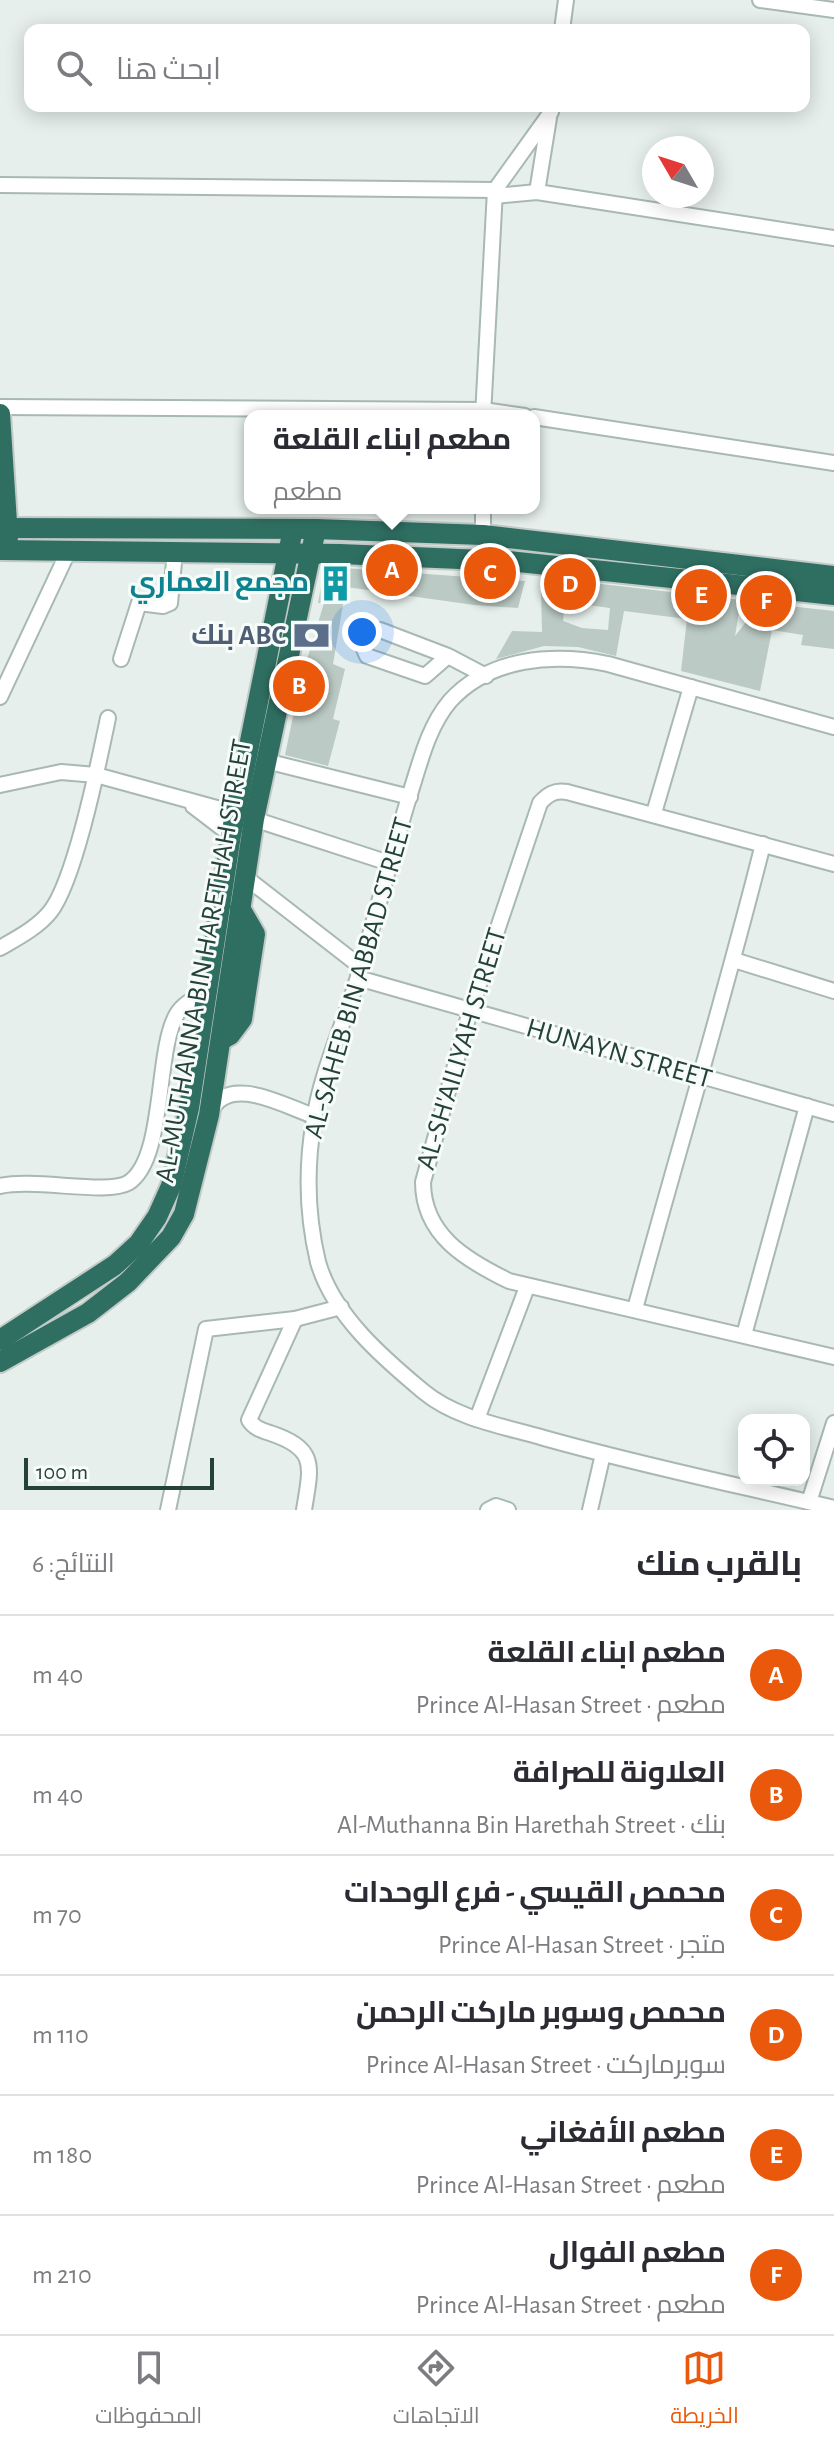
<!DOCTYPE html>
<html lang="ar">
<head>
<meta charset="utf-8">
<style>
	body { margin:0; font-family:"Alegreya Sans",Cairo,sans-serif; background:#f2f2f3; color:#2b2b33; direction:rtl }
	.controls { position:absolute; right:24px; bottom:24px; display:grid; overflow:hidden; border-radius:16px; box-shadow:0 4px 20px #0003 }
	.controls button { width:72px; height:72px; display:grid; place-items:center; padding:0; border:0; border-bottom:2px solid #e1e1e2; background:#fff; color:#2b2b33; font:40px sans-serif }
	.compass { position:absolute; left:642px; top:136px; width:72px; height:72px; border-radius:50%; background:#fff; box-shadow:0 4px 20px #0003; rotate:309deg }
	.scale { position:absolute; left:24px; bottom:20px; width:190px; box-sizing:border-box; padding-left:8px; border:4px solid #24423a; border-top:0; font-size:22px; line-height:28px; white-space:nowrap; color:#24423a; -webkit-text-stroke:6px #f7fbf9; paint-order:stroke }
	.you { position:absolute; left:362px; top:632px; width:28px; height:28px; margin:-20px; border:6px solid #fff; border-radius:50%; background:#1a73e8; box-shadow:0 0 0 12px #1a73e833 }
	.badge { display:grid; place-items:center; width:52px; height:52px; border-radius:50%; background:#ea580c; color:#fff; font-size:26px; font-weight:700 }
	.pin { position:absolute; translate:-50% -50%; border:4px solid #fff; box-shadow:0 2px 8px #0006 }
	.popup { position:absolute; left:244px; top:410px; width:296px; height:104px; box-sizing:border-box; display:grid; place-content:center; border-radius:16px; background:#fff; filter:drop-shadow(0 2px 6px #0005); font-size:26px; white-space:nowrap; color:#7c7c81 }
	.popup b { font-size:30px; color:#2b2b33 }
	.popup::after { content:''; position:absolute; left:50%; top:100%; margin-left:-16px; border:16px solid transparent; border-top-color:#fff }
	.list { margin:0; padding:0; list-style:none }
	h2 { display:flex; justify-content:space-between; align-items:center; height:104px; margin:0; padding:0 32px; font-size:34px }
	h2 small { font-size:26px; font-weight:400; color:#7c7c81 }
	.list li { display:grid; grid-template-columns:52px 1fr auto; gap:24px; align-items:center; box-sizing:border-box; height:120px; padding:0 32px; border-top:2px solid #e1e1e2 }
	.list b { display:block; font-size:30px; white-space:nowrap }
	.list p { margin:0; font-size:26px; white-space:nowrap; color:#7c7c81 }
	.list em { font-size:26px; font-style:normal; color:#7c7c81 }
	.icon { flex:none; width:44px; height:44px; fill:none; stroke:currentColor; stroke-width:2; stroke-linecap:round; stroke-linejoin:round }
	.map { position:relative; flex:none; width:834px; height:1510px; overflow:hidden; direction:ltr }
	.search { position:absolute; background:#fff; box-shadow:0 4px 20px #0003; left:24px; right:24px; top:24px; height:88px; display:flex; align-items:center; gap:20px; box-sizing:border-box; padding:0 28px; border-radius:16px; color:#7c7c81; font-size:30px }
	.sheet { height:824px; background:#fff }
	nav { display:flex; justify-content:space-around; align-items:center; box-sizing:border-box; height:112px; border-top:2px solid #e1e1e2; background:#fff; font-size:22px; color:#7c7c81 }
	nav a { display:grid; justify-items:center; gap:4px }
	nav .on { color:#ea580c }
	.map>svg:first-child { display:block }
</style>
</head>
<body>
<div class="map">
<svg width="834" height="1510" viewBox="0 0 834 1510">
	<rect width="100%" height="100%" fill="#e6efeb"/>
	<!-- building -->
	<g fill="#bbcac4" fill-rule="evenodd">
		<polygon points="344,568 525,581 518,608 474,605 346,587 333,664 345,669 333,719 340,721 328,766 285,755 300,683 324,603 318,603 321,587 327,575"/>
		<path d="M584,582l157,18 -6,36 26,-33 73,8v38l-33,-4 2,-10 -31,-5 -12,61 -79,-20 6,-52 -63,-8 -8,45 -38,-9 -34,-1 -48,13 16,-28 30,1 -1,-41 41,3zM565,602l45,6 -2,22 -26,-2 -19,-7z"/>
	</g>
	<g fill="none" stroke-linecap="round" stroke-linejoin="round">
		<defs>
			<g id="minor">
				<polyline points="760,0 834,10"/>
				<polyline points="562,30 566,0"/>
				<polyline points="0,185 495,190"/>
				<polyline points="537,192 549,118"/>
				<polyline points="495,196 537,192 834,238"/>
				<polyline points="0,407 483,410 525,416"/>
				<polyline points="483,416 495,190 551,112"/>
				<polyline points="534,417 834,463"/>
				<polyline points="483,535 483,508"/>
				<polyline points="448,656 425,676 367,656 362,644 371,631 380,630 448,656 486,676"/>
				<polyline points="121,659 139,603 163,606 170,603 175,552"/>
				<polyline points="0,697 69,550"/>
				<path d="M834,727l-226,-63c-54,-11 -118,-7 -158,37 -22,26 -30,62 -40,93 -19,61 -34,122 -52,183 -14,47 -37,95 -44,143 -8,46 -7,96 4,142 15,53 65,96 106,130 33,27 79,34 120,46 96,27 193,47 290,70"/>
				<polyline points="266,761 410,797"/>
				<polyline points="0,785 61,772 96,775 235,813 389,863"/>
				<polyline points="193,806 231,835"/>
				<polyline points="654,813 691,687"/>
				<path d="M834,864l-267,-72c-12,-2 -19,2 -27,11l-70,208 -47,171c0,53 43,78 86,99l325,76"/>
				<polyline points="245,877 361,967"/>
				<path d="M0,948c17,-10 37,-20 50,-36 25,-31 49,-151 58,-194"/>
				<polyline points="734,960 834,991"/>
				<polyline points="358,978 834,1114"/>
				<path d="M211,1111c18,-38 75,-4 103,5"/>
				<path d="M0,1186c33,-8 107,9 128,-3 38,-23 27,-133 49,-169 6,-10 18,-16 28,-22"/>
				<path d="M635,1309c42,-155 89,-309 128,-465"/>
				<path d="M295,1319l-46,101c5,8 12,10 21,13 48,16 41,33 34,77"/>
				<polyline points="744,1335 807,1106"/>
				<polyline points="477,1419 527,1287"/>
				<polyline points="809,1502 834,1423"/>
				<polyline points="168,1510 206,1329 295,1319 341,1307"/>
				<polyline points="488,1510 496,1506 508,1510"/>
				<polyline points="590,1510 603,1454"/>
			</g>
			<g id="highway">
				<polyline points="0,414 8,538"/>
				<polyline points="0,528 316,529 483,535 834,576"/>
				<polyline points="0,550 340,554 508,561 834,595"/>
				<polyline points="221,1040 230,1035 242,1019 249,973 255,934 240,908"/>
				<polyline points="0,1340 115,1265 139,1243 157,1217 171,1186 189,1108 231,835 293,529"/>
				<polyline points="0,1362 88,1313 128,1282 171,1237 184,1214 209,1115 254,819 316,529"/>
			</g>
		</defs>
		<!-- minor casing -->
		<use href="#minor" stroke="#a8b8b2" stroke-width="18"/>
		<!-- highway casing -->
		<use href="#highway" stroke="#c2cac8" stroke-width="24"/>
		<!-- minor -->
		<use href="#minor" stroke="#fff" stroke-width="14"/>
		<!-- highway -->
		<use href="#highway" stroke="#2f6f62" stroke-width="20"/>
	</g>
	<!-- icons -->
	<defs>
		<symbol id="building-bare" viewBox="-9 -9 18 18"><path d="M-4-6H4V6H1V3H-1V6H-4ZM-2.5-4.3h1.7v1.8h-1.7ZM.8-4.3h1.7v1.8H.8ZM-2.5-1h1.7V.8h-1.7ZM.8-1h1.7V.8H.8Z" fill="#0f9aa8" stroke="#f7fbf9" stroke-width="2.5" paint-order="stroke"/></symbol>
		<symbol id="bank-bare" viewBox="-9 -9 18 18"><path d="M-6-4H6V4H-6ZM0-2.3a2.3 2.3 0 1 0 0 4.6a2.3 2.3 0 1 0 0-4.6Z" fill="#5c6f8a" stroke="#f7fbf9" stroke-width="2.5" paint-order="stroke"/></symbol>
	</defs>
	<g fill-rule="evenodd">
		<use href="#building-bare" x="310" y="558" width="51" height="51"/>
		<use href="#bank-bare" x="286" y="610" width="51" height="51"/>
	</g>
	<g text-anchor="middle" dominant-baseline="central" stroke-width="6" stroke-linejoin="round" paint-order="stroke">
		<!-- culture labels -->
		<g font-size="28" font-weight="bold" fill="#0d838f" stroke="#f7fbf9" text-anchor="end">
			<text x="309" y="583">مجمع العماري</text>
		</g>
		<!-- service labels -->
		<g font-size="28" font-weight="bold" fill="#4e5e75" stroke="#f7fbf9" text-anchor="end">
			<text x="286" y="636">بنك ABC</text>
		</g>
		<!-- street labels -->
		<g font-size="28" fill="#24423a" stroke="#f7fbf9">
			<text transform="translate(204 961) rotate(-80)">AL-MUTHANNA BIN HARETHAH STREET</text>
			<text transform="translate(359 978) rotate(-74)">AL-SAHEB BIN ABBAD STREET</text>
			<text transform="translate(462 1049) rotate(-73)">AL-SH'AILIYAH STREET</text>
			<text transform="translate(619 1054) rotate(16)">HUNAYN STREET</text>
		</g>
	</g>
</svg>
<div class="controls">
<button><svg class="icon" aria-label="locate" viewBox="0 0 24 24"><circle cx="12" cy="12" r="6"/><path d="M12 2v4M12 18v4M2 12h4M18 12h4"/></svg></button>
</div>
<svg class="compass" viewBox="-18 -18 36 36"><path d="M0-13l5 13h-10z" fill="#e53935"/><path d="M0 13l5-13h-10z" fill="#7c7c81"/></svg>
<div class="scale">100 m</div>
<div class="you"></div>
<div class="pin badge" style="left:392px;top:570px">A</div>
<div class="popup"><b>مطعم ابناء القلعة</b>مطعم</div>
<div class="pin badge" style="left:299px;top:686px">B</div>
<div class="pin badge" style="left:490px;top:573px">C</div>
<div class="pin badge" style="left:570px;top:584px">D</div>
<div class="pin badge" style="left:701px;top:595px">E</div>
<div class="pin badge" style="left:766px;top:601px">F</div>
<div class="search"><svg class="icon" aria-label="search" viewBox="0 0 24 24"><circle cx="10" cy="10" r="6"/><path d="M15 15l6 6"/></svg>ابحث هنا</div>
</div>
<section class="sheet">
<h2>بالقرب منك<small>النتائج: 6</small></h2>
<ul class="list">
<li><span class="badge">A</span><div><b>مطعم ابناء القلعة</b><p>مطعم · Prince Al-Hasan Street</p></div><em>40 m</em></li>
<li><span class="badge">B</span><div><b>العلاونة للصرافة</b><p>بنك · Al-Muthanna Bin Harethah Street</p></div><em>40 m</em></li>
<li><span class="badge">C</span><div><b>محمص القيسي - فرع الوحدات</b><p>متجر · Prince Al-Hasan Street</p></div><em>70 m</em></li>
<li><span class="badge">D</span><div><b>محمص وسوبر ماركت الرحمن</b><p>سوبرماركت · Prince Al-Hasan Street</p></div><em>110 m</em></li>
<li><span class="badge">E</span><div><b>مطعم الأفغاني</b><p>مطعم · Prince Al-Hasan Street</p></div><em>180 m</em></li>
<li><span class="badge">F</span><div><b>مطعم الفوال</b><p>مطعم · Prince Al-Hasan Street</p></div><em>210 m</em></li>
</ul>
</section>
<nav>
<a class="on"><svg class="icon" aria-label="map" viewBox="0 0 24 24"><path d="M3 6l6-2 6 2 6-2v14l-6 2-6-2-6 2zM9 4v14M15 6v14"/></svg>الخريطة</a>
<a><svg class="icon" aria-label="directions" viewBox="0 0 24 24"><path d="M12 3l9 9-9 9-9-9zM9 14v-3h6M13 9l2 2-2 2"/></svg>الاتجاهات</a>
<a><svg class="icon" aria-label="saved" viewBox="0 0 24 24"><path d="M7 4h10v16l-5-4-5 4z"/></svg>المحفوظات</a>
</nav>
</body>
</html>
